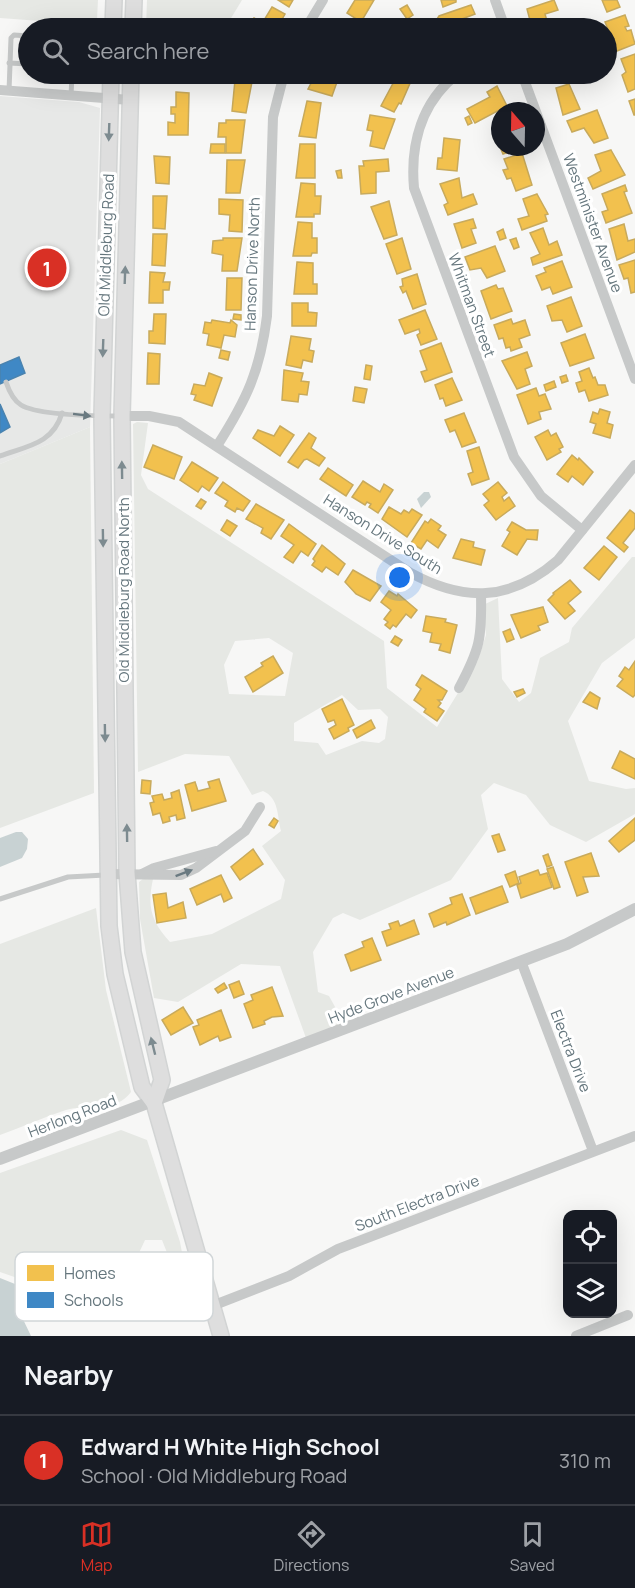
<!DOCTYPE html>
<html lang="en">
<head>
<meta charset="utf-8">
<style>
	body { margin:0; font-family:Manrope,sans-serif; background:#20242c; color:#f1f3f6 }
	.controls { position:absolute; right:18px; bottom:18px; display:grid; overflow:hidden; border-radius:12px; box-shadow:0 6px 24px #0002 }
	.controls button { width:54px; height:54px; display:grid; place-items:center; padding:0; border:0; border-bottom:2px solid #363941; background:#171b24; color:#f1f3f6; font:30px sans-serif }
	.compass { position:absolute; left:491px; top:102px; width:54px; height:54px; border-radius:50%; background:#171b24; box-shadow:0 6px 24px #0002; rotate:340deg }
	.you { position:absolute; left:400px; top:578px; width:21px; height:21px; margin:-15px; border:4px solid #fff; border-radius:50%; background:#1a73e8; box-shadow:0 0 0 9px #1a73e833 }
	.badge { display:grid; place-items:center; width:39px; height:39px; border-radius:50%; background:#d93025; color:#fff; font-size:20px; font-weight:700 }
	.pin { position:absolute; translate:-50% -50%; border:3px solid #fff; box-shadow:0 2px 6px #0006 }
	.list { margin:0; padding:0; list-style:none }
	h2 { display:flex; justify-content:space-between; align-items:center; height:78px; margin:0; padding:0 24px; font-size:26px }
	h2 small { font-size:20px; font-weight:400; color:#9ea1a6 }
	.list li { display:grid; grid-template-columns:39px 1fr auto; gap:18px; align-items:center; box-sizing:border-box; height:90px; padding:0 24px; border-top:2px solid #363941 }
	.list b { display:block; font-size:22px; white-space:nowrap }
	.list p { margin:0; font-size:20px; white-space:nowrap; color:#9ea1a6 }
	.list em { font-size:20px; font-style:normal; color:#9ea1a6 }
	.icon { flex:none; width:33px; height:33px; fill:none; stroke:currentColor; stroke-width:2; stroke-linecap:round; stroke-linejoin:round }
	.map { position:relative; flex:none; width:635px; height:1336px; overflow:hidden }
	.search { position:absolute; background:#171b24; box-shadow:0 6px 24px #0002; left:18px; right:18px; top:18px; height:66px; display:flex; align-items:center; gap:15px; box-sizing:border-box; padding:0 21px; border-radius:33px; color:#9ea1a6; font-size:22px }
	.sheet { height:168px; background:#171b24 }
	nav { display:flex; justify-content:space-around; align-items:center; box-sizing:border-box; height:84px; border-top:2px solid #363941; background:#171b24; font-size:16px; color:#9ea1a6 }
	nav a { display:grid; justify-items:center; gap:3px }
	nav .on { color:#d93025 }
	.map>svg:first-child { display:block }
</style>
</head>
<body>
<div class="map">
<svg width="635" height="1336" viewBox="0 0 635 1336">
	<rect width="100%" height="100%" fill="#f7f7f6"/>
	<!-- built -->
	<polygon fill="#e7e8e7" points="0,96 79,102 100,108 90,427 0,464"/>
	<!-- green -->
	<g fill="#e6e8e4" fill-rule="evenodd">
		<polygon points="0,0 98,0 97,19 81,24 0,18"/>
		<polygon points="147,0 242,0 225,28 146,28"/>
		<polygon points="145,74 209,74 205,83 145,80"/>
		<path d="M137,422l11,1 -7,52 7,14 236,152 3,47 50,39 40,-65 9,-27 -3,-30 15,-7 4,81 17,23 12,-9 9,-35 29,-16 3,-14 60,-71h3v81l-33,25 -34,58 21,60 37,8 9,-1v26l-49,28 -36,-17 -24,-30 -32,-12 -13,12 7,34 -37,51 -91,40 -17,-7 -10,5 -20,34 5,40 11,4 15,27 -38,15 -26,-72 -39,-2 -63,38 -24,-4 -14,-79 -1,-37 4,-3h10c-6,28 -2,42 17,63l42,-8 69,-35 4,-19 -23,-34 19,-15c-4,-16 -2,-33 -18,-40l-11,4 -23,-39 -44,-2 -47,18 -5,-348zM269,638l24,15 -8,43 -56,-2 -5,-29 11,-24zM342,695l16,15 22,-1 8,8 -3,22 -6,4 -17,-2 -36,14 -8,-12 -24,-2v-18z"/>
		<polygon points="90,427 94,793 0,828 0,464"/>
		<path d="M96,908l10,82 25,102c-15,21 -44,12 -65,18 -22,7 -44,17 -66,25v-191z"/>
		<polygon points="121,1130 147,1140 180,1242 190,1295 185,1298 162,1240 145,1240 138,1255 115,1265 106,1264 46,1288 0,1272 0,1173"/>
	</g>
	<!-- water -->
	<g fill="#c8d2d3">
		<polygon points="424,492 429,492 431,497 421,508 417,499"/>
		<polygon points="16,832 22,832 28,839 27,849 22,858 0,867 0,838"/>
		<polygon points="0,1278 20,1286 20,1313 31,1336 0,1336"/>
	</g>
	<!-- homes -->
	<g fill="#f2c14e" stroke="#c8aa5c" stroke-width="1.5">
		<polygon points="278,0 293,0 289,7"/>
		<polygon points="355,0 374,0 361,22 347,13"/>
		<polygon points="441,0 456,0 456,2 443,7"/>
		<polygon points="554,0 558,10 545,14 549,28 532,28 527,9"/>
		<polygon points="602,0 617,0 620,7 607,12"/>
		<polygon points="407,5 413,15 407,19 400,9"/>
		<polygon points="471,5 475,14 462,19 465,28 440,28 437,19 439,16"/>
		<polygon points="272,7 285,14 277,28 249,28 246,26 249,19 253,21 254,18 263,22"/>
		<polygon points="625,15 629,26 625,27 627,31 631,30 635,44 617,51 605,22"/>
		<polygon points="345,20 357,27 356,28 337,28 340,28"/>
		<polygon points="635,54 635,89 628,92 622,75 626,72 621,59"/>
		<polygon points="316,74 334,74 332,80 337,82 332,96 308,89"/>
		<polygon points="398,74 411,81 401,104 399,103 394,112 381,106"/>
		<polygon points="548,74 566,74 550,79"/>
		<polygon points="235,80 252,82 246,113 232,111"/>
		<polygon points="569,84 580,109 563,115 556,88"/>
		<polygon points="497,86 507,106 475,123 467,109 490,97 487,92"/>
		<polygon points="176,92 189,93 188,135 168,135 168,122 175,123 175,114 171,114 171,107 176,107"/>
		<polygon points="635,99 635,115 634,115 629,101"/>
		<polygon points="307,101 321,103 316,138 299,136"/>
		<polygon points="597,110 608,138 594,143 584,128 572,132 567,121"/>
		<polygon points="370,115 395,119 384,149 370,146 373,131 367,130"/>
		<polygon points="469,116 472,123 468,125 465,118"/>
		<polygon points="226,120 245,120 241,153 226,153 226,137 218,137 219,123 226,123"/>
		<polygon points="444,138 460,140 457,171 437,169 438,158 442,158"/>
		<polygon points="211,144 225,144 225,153 210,153"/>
		<polygon points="300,144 315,144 315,178 296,178"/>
		<polygon points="500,147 520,147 521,148 503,154"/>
		<polygon points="611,150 625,175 593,189 588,178 601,171 595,155"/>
		<polygon points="522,153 532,185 516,191 511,178 507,179 503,170 508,169 504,159"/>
		<polygon points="154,156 170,157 169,184 156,183"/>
		<polygon points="388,159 389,171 376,172 376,193 361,194 359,166 364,166 363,161"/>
		<polygon points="227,160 245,160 240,193 226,193"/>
		<polygon points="341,170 342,178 338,178 336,171"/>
		<polygon points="459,178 462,198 473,194 477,204 448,215 444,205 448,203 440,184"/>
		<polygon points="301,183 315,184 315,196 321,196 320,214 314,214 314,217 296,217"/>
		<polygon points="625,185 627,191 624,192 632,213 606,223 602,212 608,210 602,194"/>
		<polygon points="537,194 548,214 545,215 547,221 522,230 518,219 529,216 523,199"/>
		<polygon points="153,196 167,196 165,229 153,228"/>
		<polygon points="219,199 243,200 242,232 229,231 230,215 219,214"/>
		<polygon points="389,201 397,235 384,239 371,207"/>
		<polygon points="473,219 476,228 471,229 476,243 462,248 454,224"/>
		<polygon points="298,222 312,223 312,238 317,238 317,253 312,253 311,256 293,256"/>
		<polygon points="624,224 628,241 635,239 635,252 617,260 609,229"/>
		<polygon points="543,228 549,245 557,241 562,255 533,265 531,258 540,254 530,233"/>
		<polygon points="503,229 506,238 500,240 497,232"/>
		<polygon points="153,234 167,234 165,266 152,265"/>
		<polygon points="223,238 242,238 237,271 222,271 223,255 212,253 213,241 223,240"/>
		<polygon points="402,238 411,269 397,274 386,244"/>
		<polygon points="516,238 519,247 514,249 510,240"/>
		<polygon points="495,246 505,271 487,278 481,268 470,270 465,257"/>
		<polygon points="635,260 635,292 631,293 628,278 624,279 619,265"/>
		<polygon points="562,261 572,287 553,294 550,287 542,290 536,276 546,272 544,268"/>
		<polygon points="297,262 313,263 313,284 317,284 317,294 294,294"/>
		<polygon points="150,272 165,273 163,282 170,282 169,290 163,290 163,303 149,303"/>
		<polygon points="417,274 426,304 413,309 406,291 403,293 400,287 403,286 402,279"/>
		<polygon points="227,278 242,278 241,310 226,310"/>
		<polygon points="496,285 498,289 503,288 512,311 491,319 481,291"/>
		<polygon points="571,297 582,326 567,332 562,320 552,321 547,306"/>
		<polygon points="292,303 308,303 308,312 317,313 316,326 292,326"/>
		<polygon points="425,310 437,339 421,345 417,335 420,333 419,329 405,334 399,320"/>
		<polygon points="154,314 166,314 165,344 149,343 149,331 153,331"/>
		<polygon points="234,314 241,315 241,320 233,319"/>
		<polygon points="511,319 513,324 525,320 530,335 519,339 522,347 511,351 510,347 506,348 503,338 499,339 494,325"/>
		<polygon points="212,320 230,323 231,320 237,325 235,337 224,335 221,348 207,345 209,334 203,333 205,322 211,323"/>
		<polygon points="585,334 594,358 570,366 561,343"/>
		<polygon points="291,336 311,339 309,350 314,351 312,362 303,360 301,368 286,365"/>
		<polygon points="441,343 452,372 425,382 421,372 427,370 420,351"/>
		<polygon points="221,350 230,352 228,360 219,358"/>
		<polygon points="527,352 532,366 525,369 530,384 517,389 502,361"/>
		<polygon points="148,353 160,354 159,384 147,384"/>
		<polygon points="366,365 372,366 370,380 364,379"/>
		<polygon points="589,368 593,378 595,377 598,385 605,385 608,395 589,401 585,390 579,392 576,383 582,381 579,372"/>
		<polygon points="284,370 303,373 301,381 309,382 307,395 299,394 298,402 282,400"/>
		<polygon points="209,373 222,378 212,406 194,400 196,395 191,394 194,384 205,386"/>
		<polygon points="566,375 568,381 562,383 560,377"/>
		<polygon points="452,378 462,400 446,406 443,398 440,399 435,385"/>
		<polygon points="554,381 556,387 546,391 544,385"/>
		<polygon points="355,387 367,389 364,403 353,401"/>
		<polygon points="536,388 539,396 545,394 551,409 539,412 541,419 528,424 517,395"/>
		<polygon points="600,409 610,412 607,423 613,425 610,438 593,433 596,424 590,422 593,412 598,414"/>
		<polygon points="464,413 476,442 462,447 455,430 450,432 445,420"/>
		<polygon points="280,426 294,435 280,456 253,438 258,430 274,436"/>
		<polygon points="548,430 551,436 556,433 563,447 559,449 561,452 547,460 535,437"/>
		<polygon points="309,433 316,438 311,448 325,458 319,466 307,459 304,460 298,468 288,462"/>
		<polygon points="153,445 182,457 174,479 144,467"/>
		<polygon points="479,447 489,479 472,485 468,474 473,472 467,451"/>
		<polygon points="572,455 578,460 579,458 593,472 583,485 572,476 568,482 557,474"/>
		<polygon points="192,462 218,478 209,491 202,486 198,492 180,480"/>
		<polygon points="328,468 353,485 346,496 320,479"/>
		<polygon points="363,481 380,492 384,484 393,490 378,513 369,507 371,504 367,502 365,505 352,497"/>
		<polygon points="223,482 250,501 243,511 237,508 235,512 225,506 228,501 215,493"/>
		<polygon points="498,482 507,493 502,497 504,501 509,497 515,506 496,520 484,505 489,501 483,494"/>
		<polygon points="201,499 206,502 201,509 196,506"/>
		<polygon points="256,504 284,520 271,539 261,533 263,528 246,519"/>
		<polygon points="389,507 401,514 404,510 409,513 412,509 422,515 407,537 382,519"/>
		<polygon points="630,510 635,514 635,528 623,543 628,547 624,552 607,538"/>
		<polygon points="431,519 441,526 438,530 446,535 438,548 427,540 421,549 411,543 425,521 428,523"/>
		<polygon points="227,520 237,526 230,536 221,530"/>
		<polygon points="512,522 526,530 538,530 537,540 527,539 517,555 502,546 510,532 507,530"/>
		<polygon points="289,524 316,544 308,556 301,551 293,563 284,557 294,545 281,536"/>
		<polygon points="461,539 474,542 473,547 485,550 481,565 453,558"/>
		<polygon points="322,545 345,564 338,575 326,567 322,572 312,565 315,561 313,559"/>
		<polygon points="604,546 617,557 599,580 584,568"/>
		<polygon points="353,570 381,586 370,601 356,594 345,582"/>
		<polygon points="570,580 581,592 568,603 575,611 565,619 548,600 554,594 553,593"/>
		<polygon points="389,591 397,596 398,594 417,610 411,618 406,614 396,627 393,625 390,629 385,625 388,622 384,619 391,610 381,602"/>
		<polygon points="543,607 548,622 538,626 540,630 521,638 511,615"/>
		<polygon points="426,616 446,619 445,622 457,625 450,653 439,650 441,644 430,642 432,633 423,631"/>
		<polygon points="510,629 514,639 507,642 503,632"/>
		<polygon points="395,636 402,640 398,646 391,642"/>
		<polygon points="273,656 283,673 253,692 245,677 263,666 261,663"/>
		<polygon points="635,661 635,695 633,697 617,686 623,679 619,676 625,667 629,670"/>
		<polygon points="422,675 447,691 442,700 438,700 441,703 438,707 444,711 437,721 424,712 426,709 414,700 421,689 416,685"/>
		<polygon points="523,689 525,693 517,697 514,692"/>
		<polygon points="590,692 600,698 597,709 583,702"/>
		<polygon points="342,699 354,725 348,728 349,731 334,739 329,729 336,725 334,720 328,722 322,709"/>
		<polygon points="371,720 375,728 357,738 353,730"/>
		<polygon points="620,751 635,759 635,779 612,768"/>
		<polygon points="219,779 226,801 192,811 185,785 195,782 198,791 210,788 208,782"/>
		<polygon points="142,780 151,781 150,794 141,793"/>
		<polygon points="179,790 185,818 177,820 176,815 169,817 170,821 163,823 160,813 153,815 150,803 154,802 152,796 162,794 164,800 172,798 171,793"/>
		<polygon points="274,818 278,821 274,828 269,825"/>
		<polygon points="635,818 635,840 619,852 609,841"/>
		<polygon points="499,834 505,850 498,852 492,836"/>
		<polygon points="253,849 263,864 240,880 231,867"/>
		<polygon points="591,853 599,876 583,877 588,892 577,896 565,862"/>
		<polygon points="548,854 552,865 547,867 543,856"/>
		<polygon points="553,867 560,887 554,889 547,869"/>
		<polygon points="538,870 540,875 547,873 552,887 521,898 517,885 521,883 519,877"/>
		<polygon points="515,871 519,883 510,887 505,875"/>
		<polygon points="221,875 232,898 224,902 221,894 197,905 190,889"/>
		<polygon points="502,886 508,902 476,914 470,898"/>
		<polygon points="166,893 168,908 183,902 186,918 157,923 153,895"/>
		<polygon points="462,894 470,915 447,925 446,922 434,927 429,914 452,904 450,898"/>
		<polygon points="414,920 419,934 387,946 382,932 391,929 389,924 398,921 400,926"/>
		<polygon points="372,938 381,960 351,971 345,955 364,947 362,942"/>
		<polygon points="239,981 244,994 234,998 229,985"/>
		<polygon points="224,983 227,988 218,993 215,989"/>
		<polygon points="272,987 283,1016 272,1017 264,1021 265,1024 253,1028 244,1004 253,1000 251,995"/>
		<polygon points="183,1007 193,1023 171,1035 162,1020"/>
		<polygon points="221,1010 231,1037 220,1041 218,1036 200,1045 193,1027 199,1025 197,1020"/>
	</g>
	<!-- schools -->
	<g fill="#3f88c5" stroke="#4a83af" stroke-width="1.5">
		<polygon points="19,357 25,373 0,384 0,365"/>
		<polygon points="0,404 10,427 0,433"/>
	</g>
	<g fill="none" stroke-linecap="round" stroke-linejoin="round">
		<defs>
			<g id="secondary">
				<polyline points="113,28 114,0"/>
				<polyline points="133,28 134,0"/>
				<polyline points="111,74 102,416 109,926 115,974 142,1087 154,1103 221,1336"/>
				<polyline points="131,74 122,416 127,873 133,952 162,1080 154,1103"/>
			</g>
		</defs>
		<!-- secondary casing -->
		<use href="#secondary" stroke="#d2d4d4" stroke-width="18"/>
		<!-- service -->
		<g stroke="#c7c9c9" stroke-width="5">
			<polyline points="9,63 28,64"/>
			<polyline points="9,91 11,38 14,35 28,36"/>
			<polyline points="71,96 72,74"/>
			<path d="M6,382c3,9 7,18 15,23 18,11 78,11 101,11"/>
			<path d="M0,456c27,-10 53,-12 62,-43"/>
			<polyline points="0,899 68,877 105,875"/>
		</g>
		<!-- minor -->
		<g stroke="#c7c9c9" stroke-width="10">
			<polyline points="495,0 505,28"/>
			<polyline points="306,28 323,0"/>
			<path d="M457,74c-35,28 -47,69 -43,114l100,269 27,39 41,34"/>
			<polyline points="522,74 635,379"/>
			<polyline points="0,90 130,100"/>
			<path d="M122,416h27l30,6 230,150c54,30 101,30 149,-12l77,-95"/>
			<path d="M217,446c30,-47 43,-75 50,-130l6,-199 11,-43"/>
			<path d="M459,688c21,-39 23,-50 22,-94"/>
			<polyline points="106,874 181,875 196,868 245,831 260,807"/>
			<polyline points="142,874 154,868 216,851"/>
			<polyline points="521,961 593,1151"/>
			<polyline points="212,1306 289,1276 338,1249 635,1136"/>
			<polyline points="576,1336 628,1315"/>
		</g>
		<!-- tertiary -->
		<polyline stroke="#c7c9c9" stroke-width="12" points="0,1159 567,944 635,909"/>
		<!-- secondary -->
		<use href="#secondary" stroke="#dedede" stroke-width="15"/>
	</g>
	<!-- one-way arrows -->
	<defs><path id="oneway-solid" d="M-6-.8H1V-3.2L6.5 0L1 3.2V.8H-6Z" transform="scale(1.5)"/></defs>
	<g fill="#7d8b90">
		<use href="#oneway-solid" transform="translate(109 132) rotate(92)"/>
		<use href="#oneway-solid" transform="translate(125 275) rotate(-88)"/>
		<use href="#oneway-solid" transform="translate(103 348) rotate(92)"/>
		<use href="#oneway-solid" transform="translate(122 470) rotate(-91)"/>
		<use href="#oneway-solid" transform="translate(103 538) rotate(89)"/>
		<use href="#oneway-solid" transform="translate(105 733) rotate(89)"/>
		<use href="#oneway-solid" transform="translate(127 833) rotate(-91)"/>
		<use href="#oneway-solid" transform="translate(153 1046) rotate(-104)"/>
	</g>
	<g fill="#6a7a81">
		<use href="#oneway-solid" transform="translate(82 415) rotate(7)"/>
		<use href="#oneway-solid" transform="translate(184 873) rotate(-21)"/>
	</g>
	<g text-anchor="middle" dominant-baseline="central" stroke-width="6" stroke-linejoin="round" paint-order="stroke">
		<!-- street labels -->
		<g font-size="15" fill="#65767d" stroke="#fff">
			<text transform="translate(593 223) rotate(70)">Westminister Avenue</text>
			<text transform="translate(106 245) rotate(-88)">Old Middleburg Road</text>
			<text transform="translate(252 264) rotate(-88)">Hanson Drive North</text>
			<text transform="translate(472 305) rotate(70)">Whitman Street</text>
			<text transform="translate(383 534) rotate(32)">Hanson Drive South</text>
			<text transform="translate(123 590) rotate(-90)">Old Middleburg Road North</text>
			<text transform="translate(391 995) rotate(-21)">Hyde Grove Avenue</text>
			<text transform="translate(571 1051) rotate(69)">Electra Drive</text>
			<text transform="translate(72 1116) rotate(-21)">Herlong Road</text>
			<text transform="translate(417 1203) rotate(-21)">South Electra Drive</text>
		</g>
	</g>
	<!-- legend -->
	<rect x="15" y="1252" width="198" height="69" rx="9" fill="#fff" stroke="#d1d6d8" stroke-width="1.5"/>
	<rect x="27" y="1265" width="27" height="16" fill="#f2c14e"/>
	<rect x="27" y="1292" width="27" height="16" fill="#3f88c5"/>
	<g font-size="16" fill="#65767d">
		<text x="64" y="1279">Homes</text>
		<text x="64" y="1306">Schools</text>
	</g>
</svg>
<div class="controls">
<button><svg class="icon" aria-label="locate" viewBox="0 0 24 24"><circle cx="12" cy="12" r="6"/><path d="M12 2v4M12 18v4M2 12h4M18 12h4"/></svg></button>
<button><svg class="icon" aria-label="layers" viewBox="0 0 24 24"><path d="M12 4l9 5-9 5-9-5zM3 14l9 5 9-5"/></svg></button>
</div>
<svg class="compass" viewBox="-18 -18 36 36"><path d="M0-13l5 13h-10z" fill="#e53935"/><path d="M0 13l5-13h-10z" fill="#9ea1a6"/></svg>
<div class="you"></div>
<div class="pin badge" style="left:47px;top:268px">1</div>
<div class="search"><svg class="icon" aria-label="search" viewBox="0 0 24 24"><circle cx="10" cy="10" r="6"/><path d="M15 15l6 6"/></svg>Search here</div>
</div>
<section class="sheet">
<h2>Nearby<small></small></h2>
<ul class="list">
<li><span class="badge">1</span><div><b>Edward H White High School</b><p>School · Old Middleburg Road</p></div><em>310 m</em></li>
</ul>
</section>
<nav>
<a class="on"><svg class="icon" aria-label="map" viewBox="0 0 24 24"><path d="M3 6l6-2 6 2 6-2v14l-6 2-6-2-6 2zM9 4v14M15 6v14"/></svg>Map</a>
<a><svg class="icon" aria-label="directions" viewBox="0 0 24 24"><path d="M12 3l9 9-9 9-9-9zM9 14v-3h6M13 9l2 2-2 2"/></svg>Directions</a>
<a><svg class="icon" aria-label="saved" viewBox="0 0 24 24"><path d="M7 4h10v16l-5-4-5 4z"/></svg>Saved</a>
</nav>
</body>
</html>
